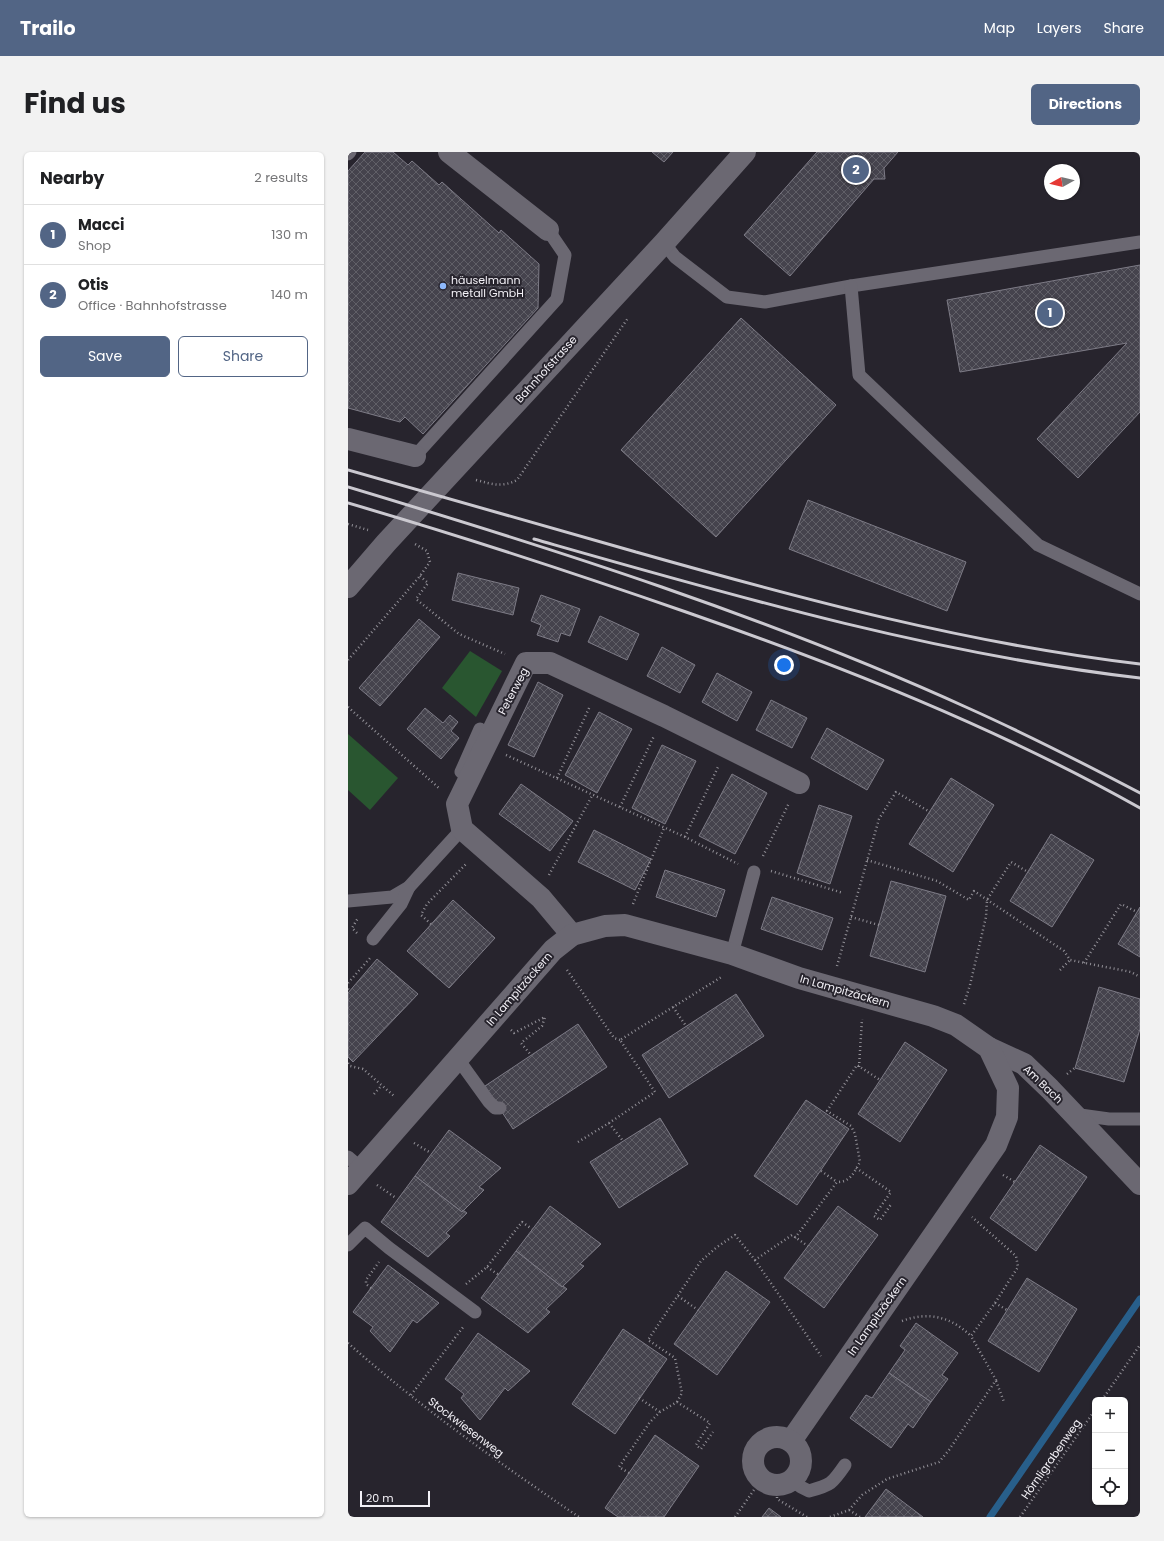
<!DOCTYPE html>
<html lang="en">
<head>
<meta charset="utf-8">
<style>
	body { margin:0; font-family:Poppins,sans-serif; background:#f2f2f2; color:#202124 }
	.controls { position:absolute; right:12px; bottom:12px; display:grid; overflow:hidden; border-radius:6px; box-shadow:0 1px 3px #0004 }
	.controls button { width:36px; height:36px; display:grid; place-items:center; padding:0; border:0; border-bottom:1px solid #e0e0e0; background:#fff; color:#202124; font:20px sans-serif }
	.compass { position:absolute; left:696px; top:12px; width:36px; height:36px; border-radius:50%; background:#fff; box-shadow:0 1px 3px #0004; rotate:262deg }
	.scale { position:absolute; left:12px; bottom:10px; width:70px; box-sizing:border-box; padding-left:4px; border:2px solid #f3f1f7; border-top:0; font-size:11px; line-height:14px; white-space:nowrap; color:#f3f1f7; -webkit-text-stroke:3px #27242d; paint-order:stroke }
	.you { position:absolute; left:436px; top:513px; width:14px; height:14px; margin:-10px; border:3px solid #fff; border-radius:50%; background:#1a73e8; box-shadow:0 0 0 6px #1a73e833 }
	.badge { display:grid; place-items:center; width:26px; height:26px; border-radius:50%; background:#526585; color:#fff; font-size:13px; font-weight:700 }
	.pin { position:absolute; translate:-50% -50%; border:2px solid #fff; box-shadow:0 1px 4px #0006 }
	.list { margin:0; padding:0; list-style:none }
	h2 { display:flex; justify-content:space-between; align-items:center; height:52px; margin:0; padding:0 16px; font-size:17px }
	h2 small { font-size:13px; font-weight:400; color:#757577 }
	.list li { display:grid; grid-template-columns:26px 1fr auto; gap:12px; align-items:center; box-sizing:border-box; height:60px; padding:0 16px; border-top:1px solid #e0e0e0 }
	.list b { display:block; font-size:15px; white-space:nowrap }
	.list p { margin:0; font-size:13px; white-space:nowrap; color:#757577 }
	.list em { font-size:13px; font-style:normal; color:#757577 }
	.actions { display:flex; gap:8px; padding:12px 16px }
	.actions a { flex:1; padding:9px 0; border:1px solid #526585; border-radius:6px; text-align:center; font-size:14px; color:#526585 }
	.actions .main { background:#526585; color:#fff }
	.icon { flex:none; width:22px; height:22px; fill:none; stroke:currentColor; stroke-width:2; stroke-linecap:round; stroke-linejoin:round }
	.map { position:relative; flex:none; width:792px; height:1365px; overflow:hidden; border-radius:6px }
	header { display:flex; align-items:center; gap:24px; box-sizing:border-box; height:56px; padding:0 20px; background:#526585; color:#fff }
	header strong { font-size:19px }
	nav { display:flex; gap:22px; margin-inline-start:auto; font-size:14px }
	.intro { display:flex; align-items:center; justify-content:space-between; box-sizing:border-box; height:96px; padding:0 24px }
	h1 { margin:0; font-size:28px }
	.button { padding:10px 18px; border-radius:6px; background:#526585; color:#fff; font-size:14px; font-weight:700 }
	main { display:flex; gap:24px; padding:0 24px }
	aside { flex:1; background:#fff; border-radius:6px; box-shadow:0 1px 3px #0004 }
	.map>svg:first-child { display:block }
</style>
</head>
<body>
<header>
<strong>Trailo</strong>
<nav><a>Map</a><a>Layers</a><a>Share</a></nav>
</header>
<div class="intro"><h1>Find us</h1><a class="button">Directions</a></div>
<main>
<aside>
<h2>Nearby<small>2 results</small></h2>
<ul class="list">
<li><span class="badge">1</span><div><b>Macci</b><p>Shop</p></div><em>130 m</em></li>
<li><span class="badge">2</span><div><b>Otis</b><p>Office · Bahnhofstrasse</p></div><em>140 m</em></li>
</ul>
<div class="actions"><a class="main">Save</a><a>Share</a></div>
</aside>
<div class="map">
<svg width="792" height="1365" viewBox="0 0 792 1365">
	<defs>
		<pattern id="building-cross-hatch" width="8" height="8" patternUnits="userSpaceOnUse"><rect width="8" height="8" fill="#45434d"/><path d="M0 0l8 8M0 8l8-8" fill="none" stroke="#605f67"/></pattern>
	</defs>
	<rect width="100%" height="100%" fill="#27242d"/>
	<!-- park -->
	<g fill="#295630">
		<polygon points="122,499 154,519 128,565 94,536"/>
		<polygon points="0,582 50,626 22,658 0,638"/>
	</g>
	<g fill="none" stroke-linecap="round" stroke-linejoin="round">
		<!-- stream -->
		<polyline stroke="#285f8b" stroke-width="7" points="642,1365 792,1147"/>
	</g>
	<!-- building -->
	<g fill="url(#building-cross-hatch)" stroke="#7d7b86">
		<polygon points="17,0 45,0 60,13 64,9 91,33 94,30 151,81 153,78 191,112 190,156 75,282 57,265 52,270 0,256 0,19"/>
		<polygon points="304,0 325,0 316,10"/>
		<polygon points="469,0 550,0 536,16 537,27 526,27 442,124 396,83"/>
		<polygon points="792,113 792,260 730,326 689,287 779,191 612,220 599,148"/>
		<polygon points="393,166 488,253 368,385 273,298"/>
		<polygon points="460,348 618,410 599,459 441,397"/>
		<polygon points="110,421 171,436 165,463 104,448"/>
		<polygon points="193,443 232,457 222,484 213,481 210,490 189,483 193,473 183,469"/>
		<polygon points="252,464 291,482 279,508 240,490"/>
		<polygon points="71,467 92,485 32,554 11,536"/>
		<polygon points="314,495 347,513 332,541 299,524"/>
		<polygon points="369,521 404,540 389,569 354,550"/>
		<polygon points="190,530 215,543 186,605 160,593"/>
		<polygon points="423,548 459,566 444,596 408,578"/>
		<polygon points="77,556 95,571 102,563 110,570 103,579 111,586 93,607 59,577"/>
		<polygon points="251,560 284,577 249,641 217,623"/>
		<polygon points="479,576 536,608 519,638 463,606"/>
		<polygon points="314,593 348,609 317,672 284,656"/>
		<polygon points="384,622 419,641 387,702 351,684"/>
		<polygon points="603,626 646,653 605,720 561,692"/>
		<polygon points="173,632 225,669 202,699 151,662"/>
		<polygon points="471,653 504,664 482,732 449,721"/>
		<polygon points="246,678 303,707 287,738 230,710"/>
		<polygon points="703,682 746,708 704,775 662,749"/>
		<polygon points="317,718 377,738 368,765 308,745"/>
		<polygon points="543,729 598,744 577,820 522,804"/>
		<polygon points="424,745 485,766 474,798 413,777"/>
		<polygon points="105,748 147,786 101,836 59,799"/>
		<polygon points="792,755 792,805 770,792"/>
		<polygon points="29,807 70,842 5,910 0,905 0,841"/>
		<polygon points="751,835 792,847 792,877 776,930 727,916"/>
		<polygon points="388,842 416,884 321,946 294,903"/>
		<polygon points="230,872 259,915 165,977 137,934"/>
		<polygon points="557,890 599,918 552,990 510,962"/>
		<polygon points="458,948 501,977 449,1053 406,1024"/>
		<polygon points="312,966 340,1012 271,1056 242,1010"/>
		<polygon points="101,978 153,1016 131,1035 136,1038 114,1060 67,1024"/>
		<polygon points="692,993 739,1025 688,1099 642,1066"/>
		<polygon points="67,1024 114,1060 115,1058 119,1061 98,1081 102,1084 80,1105 33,1070"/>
		<polygon points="202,1054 253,1092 232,1112 236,1114 214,1135 168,1099"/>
		<polygon points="490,1054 530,1083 476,1156 436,1126"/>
		<polygon points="168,1099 214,1135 215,1134 219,1137 198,1157 202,1160 180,1181 133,1146"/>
		<polygon points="40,1113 91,1151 69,1171 65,1168 42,1200 22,1179 25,1175 5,1160"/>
		<polygon points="378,1119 422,1150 369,1223 326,1192"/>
		<polygon points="679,1126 729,1157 691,1220 640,1189"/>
		<polygon points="568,1171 610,1201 594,1223 600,1227 583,1250 541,1221 557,1198 552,1194"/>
		<polygon points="275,1177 319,1207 267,1282 224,1252"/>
		<polygon points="130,1181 182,1219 160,1239 157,1236 132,1268 113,1246 116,1242 97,1227"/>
		<polygon points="541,1221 583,1250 565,1276 560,1272 543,1296 502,1266 518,1243 524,1246"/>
		<polygon points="307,1283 351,1314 316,1365 270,1365 257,1356"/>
		<polygon points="538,1337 575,1365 517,1365"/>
		<polygon points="421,1356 433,1365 414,1365"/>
	</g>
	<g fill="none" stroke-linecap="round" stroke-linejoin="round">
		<!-- path -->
		<g stroke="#939198" stroke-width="2.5" stroke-dasharray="1 3" stroke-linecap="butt">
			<path d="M128,328c16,4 25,8 41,0l111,-162"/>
			<polyline points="0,372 20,378"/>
			<polyline points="72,424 80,431 68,447 111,482 157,502"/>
			<polyline points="0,508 72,424 82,410 79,399 67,392"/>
			<polyline points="0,555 92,637"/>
			<polyline points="158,603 337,685 390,712"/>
			<polyline points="209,626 242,554"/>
			<polyline points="272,655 306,584"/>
			<polyline points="337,685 370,615"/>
			<polyline points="415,704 441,651"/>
			<polyline points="519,708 589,729 621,748 626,739 716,799 722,808 783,820 792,825"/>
			<polyline points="423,719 495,741"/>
			<polyline points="201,723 245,642"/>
			<polyline points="285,752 316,676"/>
			<polyline points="503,765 531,773"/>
			<polyline points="83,772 73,763 79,752 119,711"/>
			<polyline points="9,781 4,776 10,766"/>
			<polyline points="736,811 773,752 789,760"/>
			<polyline points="489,814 531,667 548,640 582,660"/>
			<polyline points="219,818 266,886 272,888"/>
			<polyline points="712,818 722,808"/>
			<polyline points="0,831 23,805"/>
			<polyline points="0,837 2,839"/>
			<polyline points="616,852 622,833 638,765 639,748 663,710 680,720"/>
			<polyline points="325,855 338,874"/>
			<polyline points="163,878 166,881 197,865 194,874 173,891 183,903"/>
			<polyline points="0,911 2,914 15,917 46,944"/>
			<polyline points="511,915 514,867"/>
			<polyline points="719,922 728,915"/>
			<polyline points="26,942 34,933"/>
			<polyline points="261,971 275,989"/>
			<polyline points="230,990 261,971 307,940 272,888 375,824"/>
			<polyline points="66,991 83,1001"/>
			<polyline points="508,1016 543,1040 526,1064 532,1068 544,1051"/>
			<polyline points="473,1019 489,1030"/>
			<polyline points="655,1023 667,1030"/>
			<polyline points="29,1033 48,1046"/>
			<path d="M447,1086l42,-56c14,0 17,-10 23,-20l-5,-28 -4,-8 -24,-15 30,-46 23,15"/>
			<polyline points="407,1108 473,1204"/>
			<polyline points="139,1115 151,1123"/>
			<polyline points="118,1132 139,1115 174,1070 184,1077"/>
			<polyline points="23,1136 18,1132 18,1128 31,1110"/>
			<polyline points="330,1144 350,1158"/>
			<polyline points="647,1151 659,1158"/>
			<path d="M554,1169c27,-10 49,-4 69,15"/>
			<path d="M0,1191c72,64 151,120 231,174"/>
			<polyline points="648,1229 656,1250"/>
			<polyline points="63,1243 116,1174"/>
			<polyline points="291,1246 312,1260"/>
			<polyline points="754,1248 792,1193"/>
			<polyline points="329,1250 334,1241 327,1206 300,1188 353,1109 369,1095 387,1083 407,1108 444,1083 460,1094"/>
			<polyline points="281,1321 271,1315 302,1270 312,1260 329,1250 362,1271 348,1293 353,1297 365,1280"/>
			<polyline points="429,1341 429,1347 459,1365"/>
			<polyline points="501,1358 512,1365"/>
			<polyline points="387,1365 406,1338 415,1329"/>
			<polyline points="482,1365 501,1358 514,1343 539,1327 591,1310 601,1298 648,1228 623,1184 647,1151 670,1115 668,1104 624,1065"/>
			<polyline points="672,1365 747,1258"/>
		</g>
		<!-- service -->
		<g stroke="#6b6872" stroke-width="13">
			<polyline points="0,2 2,0"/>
			<polyline points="316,91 327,105 379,145 417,150 503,134 792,90"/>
			<polyline points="503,134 511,223 690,393 792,442"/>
			<polyline points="67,304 209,147 217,103 200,78"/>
			<polyline points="113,620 132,577"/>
			<polyline points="0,749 44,745 61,735 114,677"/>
			<polyline points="25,787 53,752 61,735"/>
			<polyline points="384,802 406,720"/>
			<polyline points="110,907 141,950 147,956 152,956"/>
			<polyline points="725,962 761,967 792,967"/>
			<polyline points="0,1005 14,1017"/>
			<polyline points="0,1093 17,1076 41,1096 127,1160"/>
			<path d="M443,1328l10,7 8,4c22,-6 23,-7 36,-26"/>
		</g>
		<!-- minor -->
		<g stroke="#6b6872" stroke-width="22">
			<polyline points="101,0 200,78"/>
			<polyline points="0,287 67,304"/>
			<polyline points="224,783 193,746 114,677 109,652 178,511 202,511 316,564 451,631"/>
			<polyline points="641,896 676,912 702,937 792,1032"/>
			<polyline points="0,1032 205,798 224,783 257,774 277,773 384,802 451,826 585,864 608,873 641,896 660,936 659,965 648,993 443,1289"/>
			<circle cx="429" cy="1309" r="24"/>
		</g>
		<!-- tertiary -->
		<polyline stroke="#6b6872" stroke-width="22" points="0,435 38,391 316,91 397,0"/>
		<!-- rail -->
		<g stroke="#cbc9d0" stroke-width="3">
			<path d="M0,318c96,28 192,55 288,82 166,47 333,92 504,112"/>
			<path d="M0,335c210,63 420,130 620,221 58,26 115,55 172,85"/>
			<path d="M0,351c113,33 226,70 338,109 155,54 310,115 454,196"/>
			<path d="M186,387c200,57 399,115 606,139"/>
		</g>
	</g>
	<!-- markers -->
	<circle fill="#8eb9fc" stroke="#27242d" stroke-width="1.5" cx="95" cy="134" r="4"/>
	<g text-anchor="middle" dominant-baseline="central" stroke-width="4" stroke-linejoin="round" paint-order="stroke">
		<!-- poi labels -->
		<g font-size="11" fill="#f3f1f7" stroke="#27242d" text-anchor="start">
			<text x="103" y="128">häuselmann<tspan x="103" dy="13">metall GmbH</tspan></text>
		</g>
		<!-- street labels -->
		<g font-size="11" fill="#f3f1f7" stroke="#27242d">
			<text transform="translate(198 217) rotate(-48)">Bahnhofstrasse</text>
			<text transform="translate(165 539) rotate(-62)">Peterweg</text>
			<text transform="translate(171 837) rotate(-49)">In Lampitzäckern</text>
			<text transform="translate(497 839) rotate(16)">In Lampitzäckern</text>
			<text transform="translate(695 932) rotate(44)">Am Bach</text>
			<text transform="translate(529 1164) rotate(-55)">In Lampitzäckern</text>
			<text transform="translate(118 1275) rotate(37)">Stockwiesenweg</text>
			<text transform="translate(703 1307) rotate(-55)">Hörnligrabenweg</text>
		</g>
	</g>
</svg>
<div class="controls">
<button>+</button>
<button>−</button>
<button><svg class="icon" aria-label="locate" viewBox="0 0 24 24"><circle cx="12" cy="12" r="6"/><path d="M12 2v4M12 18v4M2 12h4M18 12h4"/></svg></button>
</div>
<svg class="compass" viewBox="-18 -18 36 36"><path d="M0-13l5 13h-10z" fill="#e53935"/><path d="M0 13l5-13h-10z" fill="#757577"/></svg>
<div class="scale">20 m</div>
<div class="you"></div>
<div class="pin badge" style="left:702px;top:161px">1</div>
<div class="pin badge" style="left:508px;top:18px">2</div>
</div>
</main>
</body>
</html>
